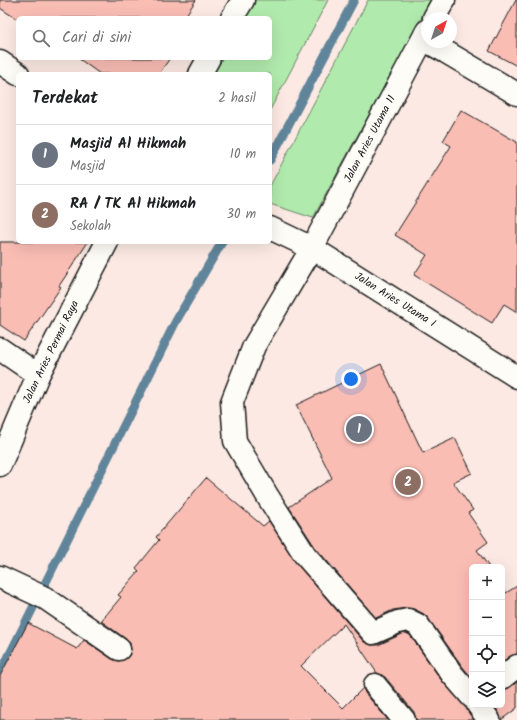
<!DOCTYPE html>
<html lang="id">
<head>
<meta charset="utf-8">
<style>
	body { margin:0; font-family:Kalam,sans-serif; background:#f6f6f6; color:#202124 }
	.controls { position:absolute; right:12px; bottom:12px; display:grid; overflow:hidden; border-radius:6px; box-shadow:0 4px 16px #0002 }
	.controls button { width:36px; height:36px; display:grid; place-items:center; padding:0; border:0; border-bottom:1px solid #e0e0e0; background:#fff; color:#202124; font:20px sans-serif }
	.compass { position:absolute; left:421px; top:12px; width:36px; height:36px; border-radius:50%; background:#fff; box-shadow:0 4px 16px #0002; rotate:39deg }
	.you { position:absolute; left:351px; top:379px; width:14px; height:14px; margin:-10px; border:3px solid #fff; border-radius:50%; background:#1a73e8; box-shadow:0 0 0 6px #1a73e833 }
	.badge { display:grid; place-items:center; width:26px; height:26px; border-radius:50%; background:#0f766e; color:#fff; font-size:13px; font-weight:700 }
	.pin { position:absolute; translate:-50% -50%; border:2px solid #fff; box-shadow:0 1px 4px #0006 }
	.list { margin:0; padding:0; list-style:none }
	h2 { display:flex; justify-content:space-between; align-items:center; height:52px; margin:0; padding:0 16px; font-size:17px }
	h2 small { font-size:13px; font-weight:400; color:#757577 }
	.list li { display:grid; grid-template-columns:26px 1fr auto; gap:12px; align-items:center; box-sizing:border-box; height:60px; padding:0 16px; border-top:1px solid #e0e0e0 }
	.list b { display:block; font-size:15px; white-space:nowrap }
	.list p { margin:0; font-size:13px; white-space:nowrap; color:#757577 }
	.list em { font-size:13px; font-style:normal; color:#757577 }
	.icon { flex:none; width:22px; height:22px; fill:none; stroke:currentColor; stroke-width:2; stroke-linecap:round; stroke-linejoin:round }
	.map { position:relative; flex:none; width:517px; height:720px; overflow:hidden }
	.search { position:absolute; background:#fff; box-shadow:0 4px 16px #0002; left:16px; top:16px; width:256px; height:44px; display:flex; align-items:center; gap:10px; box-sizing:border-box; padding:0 14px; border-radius:6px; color:#757577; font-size:15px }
	.panel { position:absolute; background:#fff; box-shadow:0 4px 16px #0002; left:16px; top:72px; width:256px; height:172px; border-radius:6px }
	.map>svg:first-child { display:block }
</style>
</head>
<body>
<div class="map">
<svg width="517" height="720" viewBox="0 0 517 720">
	<rect width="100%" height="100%" fill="#fce9e3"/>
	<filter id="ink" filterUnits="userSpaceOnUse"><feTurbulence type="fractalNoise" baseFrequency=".025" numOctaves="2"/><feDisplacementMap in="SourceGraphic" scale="8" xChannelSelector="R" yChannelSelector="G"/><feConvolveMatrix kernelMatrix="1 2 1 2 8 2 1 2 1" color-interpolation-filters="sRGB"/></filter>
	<g filter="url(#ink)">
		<!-- green -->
		<g fill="#b1eaad" stroke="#668364">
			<polygon points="253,0 328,0 270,110 270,74 214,74 222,58 270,58 270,18 244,18"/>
			<polygon points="368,0 431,0 313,218 270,204 270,186"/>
		</g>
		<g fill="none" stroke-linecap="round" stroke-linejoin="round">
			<!-- stream -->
			<g stroke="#60859a" stroke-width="9">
				<polyline points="270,160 354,0"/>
				<polyline points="0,674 176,321 222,242"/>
			</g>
		</g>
		<!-- building -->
		<g fill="#f9bdb4" stroke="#1c1c1c">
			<polygon points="0,0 196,0 184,18 18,18 18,20 0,8"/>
			<polygon points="516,0 517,0 517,66 489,51"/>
			<polygon points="78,58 170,58 159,74 100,74"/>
			<polygon points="461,110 517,142 517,312 504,304 492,323 414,275 427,255 395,235 451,146 443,141"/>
			<polygon points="0,242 88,242 59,286 61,287 24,341 0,325"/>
			<polygon points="381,364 423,453 455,438 472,473 453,482 473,510 468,513 488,542 477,550 489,567 472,567 472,678 462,666 428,618 424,614 414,609 406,608 393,610 376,618 315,547 289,507 332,478 296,405"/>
			<polygon points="206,478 263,526 269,521 296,563 364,642 371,645 378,645 402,634 406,633 410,635 442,681 466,708 474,720 416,720 414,712 385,677 377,673 344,624 301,666 343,708 363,688 365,693 388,720 0,720 0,676 28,623 77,649 84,640 112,659 118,661 124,660 129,656 131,650 130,643 126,639 101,621 121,597 118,595 139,571 136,568 159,540 156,537"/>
			<polygon points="502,586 506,593 517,586 517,654 510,656 502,662"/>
			<polygon points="517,682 517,708 501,720 499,713 494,705 502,705 502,690 509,688"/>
		</g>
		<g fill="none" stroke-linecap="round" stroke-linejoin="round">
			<defs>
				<g id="minor">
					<polyline points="232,18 243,0"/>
					<polyline points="434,18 444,0"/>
					<polyline points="427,31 312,248 254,346 232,402 235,441 268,497 305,555 373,633 398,622 408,620 418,625 452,674 472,697"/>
					<polyline points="428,42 446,52 517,94"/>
					<polyline points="200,74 209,58"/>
					<polyline points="0,349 38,375"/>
					<polyline points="0,465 38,375 107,242"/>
					<polyline points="0,577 45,598 119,649"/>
					<polyline points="502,678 517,666"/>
					<polyline points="375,685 404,720"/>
					<polyline points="478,705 489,720"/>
				</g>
				<g id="tertiary">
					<polyline points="0,62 18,74"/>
					<polyline points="270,228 312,248 517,377"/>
				</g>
			</defs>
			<!-- minor casing -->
			<use href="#minor" stroke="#1c1c1c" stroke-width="25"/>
			<!-- tertiary casing -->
			<use href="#tertiary" stroke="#1c1c1c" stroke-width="25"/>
			<!-- minor -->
			<use href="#minor" stroke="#fdfcf7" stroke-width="22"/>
			<!-- tertiary -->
			<use href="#tertiary" stroke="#fdfcf7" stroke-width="22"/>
		</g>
	</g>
	<g text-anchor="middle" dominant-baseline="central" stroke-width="3.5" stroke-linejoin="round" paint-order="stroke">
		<!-- street labels -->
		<g font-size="11" fill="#1c1c1c" stroke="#fdfcf7">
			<text transform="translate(370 139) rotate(-62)">Jalan Aries Utama 11</text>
			<text transform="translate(395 300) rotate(32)">Jalan Aries Utama I</text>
			<text transform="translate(51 352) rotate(-64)">Jalan Aries Permai Raya</text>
		</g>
	</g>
</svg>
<div class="controls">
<button>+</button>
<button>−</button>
<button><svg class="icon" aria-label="locate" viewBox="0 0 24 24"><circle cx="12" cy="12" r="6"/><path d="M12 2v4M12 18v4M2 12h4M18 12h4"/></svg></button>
<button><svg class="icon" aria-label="layers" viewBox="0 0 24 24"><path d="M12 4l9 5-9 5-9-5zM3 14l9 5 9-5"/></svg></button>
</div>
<svg class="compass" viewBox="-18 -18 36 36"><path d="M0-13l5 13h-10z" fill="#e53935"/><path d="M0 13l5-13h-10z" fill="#757577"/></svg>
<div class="you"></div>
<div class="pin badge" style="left:359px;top:429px;background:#6b7280">1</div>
<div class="pin badge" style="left:408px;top:482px;background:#8d6e63">2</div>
<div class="search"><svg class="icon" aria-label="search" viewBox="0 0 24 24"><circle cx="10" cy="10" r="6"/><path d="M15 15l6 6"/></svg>Cari di sini</div>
<section class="panel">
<h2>Terdekat<small>2 hasil</small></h2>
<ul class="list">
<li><span class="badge" style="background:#6b7280">1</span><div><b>Masjid Al Hikmah</b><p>Masjid</p></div><em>10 m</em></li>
<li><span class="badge" style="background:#8d6e63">2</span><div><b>RA / TK Al Hikmah</b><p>Sekolah</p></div><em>30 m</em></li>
</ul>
</section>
</div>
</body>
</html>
